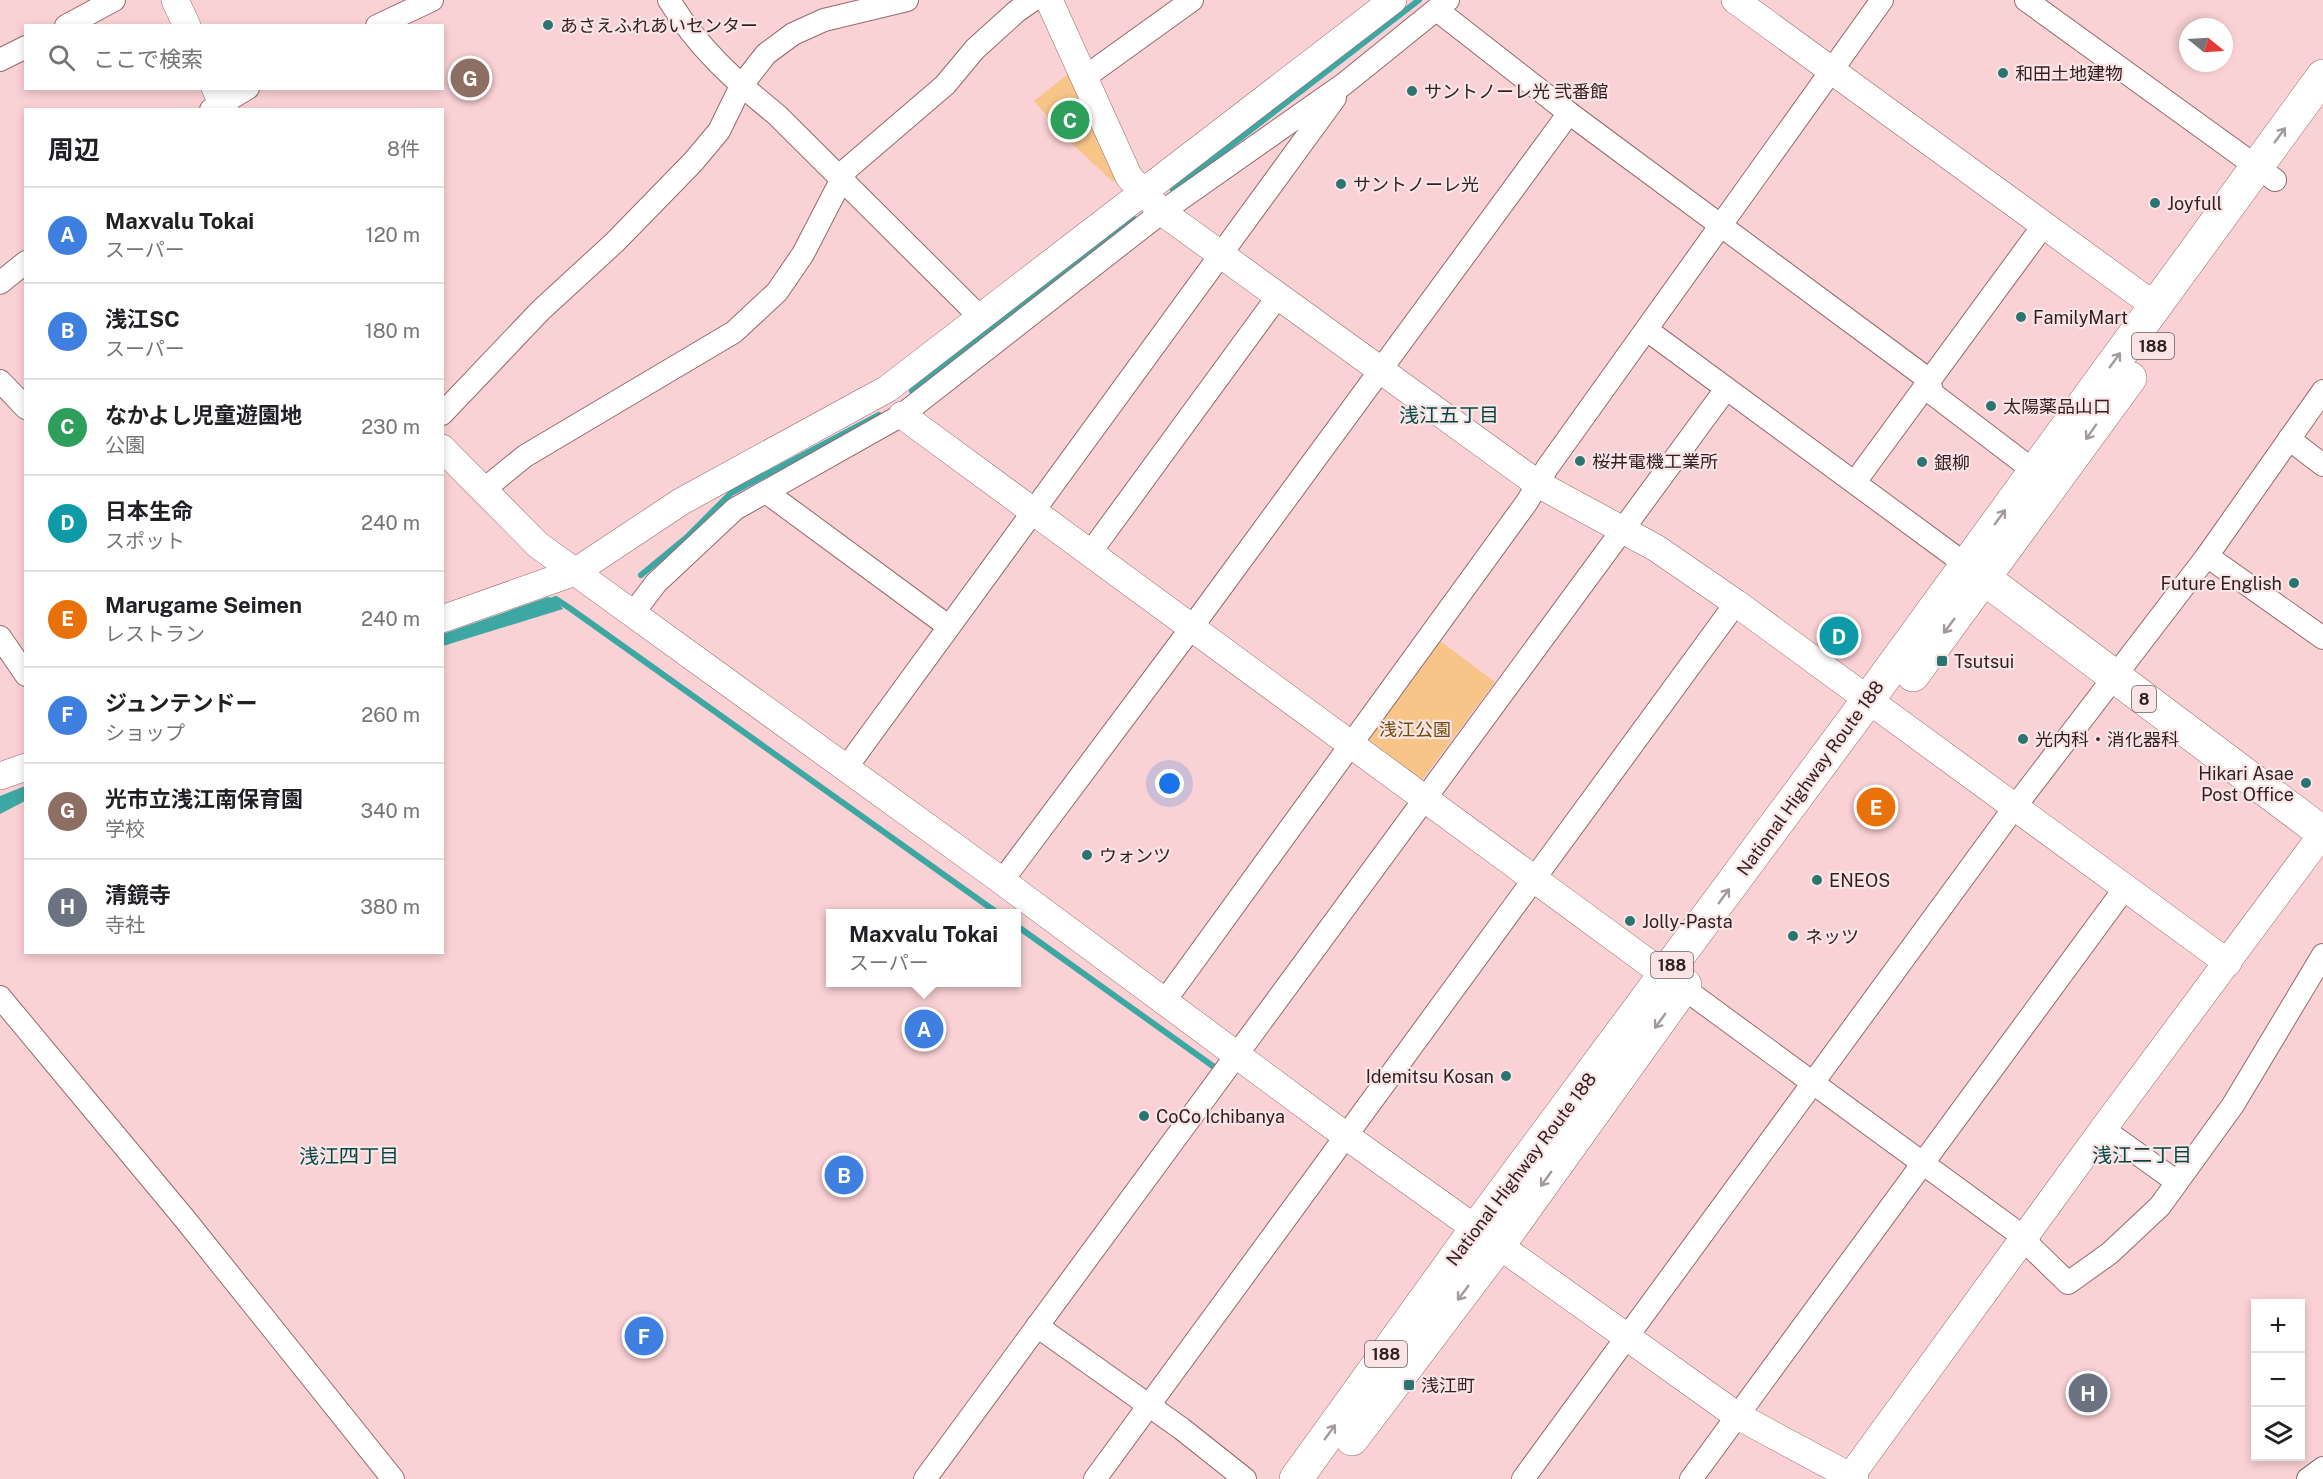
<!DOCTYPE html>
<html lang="ja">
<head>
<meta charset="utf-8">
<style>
	body { margin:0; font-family:"Public Sans","Noto Sans JP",sans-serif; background:#f6f6f6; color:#202124 }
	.controls { position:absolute; right:18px; bottom:18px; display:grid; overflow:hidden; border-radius:0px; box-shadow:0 3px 9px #0003 }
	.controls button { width:54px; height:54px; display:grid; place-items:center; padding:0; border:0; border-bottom:2px solid #e0e0e0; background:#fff; color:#202124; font:30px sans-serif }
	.compass { position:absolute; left:2179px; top:18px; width:54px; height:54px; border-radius:50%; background:#fff; box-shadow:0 3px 9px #0003; rotate:108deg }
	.you { position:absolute; left:1170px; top:784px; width:21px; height:21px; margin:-15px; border:4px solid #fff; border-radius:50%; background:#1a73e8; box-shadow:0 0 0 9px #1a73e833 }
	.badge { display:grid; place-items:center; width:39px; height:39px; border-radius:50%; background:#2a7471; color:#fff; font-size:20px; font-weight:700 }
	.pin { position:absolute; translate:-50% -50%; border:3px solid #fff; box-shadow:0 2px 6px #0006 }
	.popup { position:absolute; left:826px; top:909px; width:195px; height:78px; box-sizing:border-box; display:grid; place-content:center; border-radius:0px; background:#fff; filter:drop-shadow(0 2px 4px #0005); font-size:20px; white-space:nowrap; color:#757577 }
	.popup b { font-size:22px; color:#202124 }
	.popup::after { content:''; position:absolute; left:50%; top:100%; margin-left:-12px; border:12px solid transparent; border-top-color:#fff }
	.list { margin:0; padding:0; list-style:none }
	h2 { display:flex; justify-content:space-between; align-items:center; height:78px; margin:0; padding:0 24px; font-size:26px }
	h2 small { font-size:20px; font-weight:400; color:#757577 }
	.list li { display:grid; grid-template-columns:39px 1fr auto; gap:18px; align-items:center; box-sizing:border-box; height:96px; padding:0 24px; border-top:2px solid #e0e0e0 }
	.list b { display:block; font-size:22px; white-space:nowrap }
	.list p { margin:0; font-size:20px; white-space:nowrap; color:#757577 }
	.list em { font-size:20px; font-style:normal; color:#757577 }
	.icon { flex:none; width:33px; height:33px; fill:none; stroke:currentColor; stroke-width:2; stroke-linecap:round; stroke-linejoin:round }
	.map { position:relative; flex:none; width:2323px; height:1479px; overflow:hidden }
	.search { position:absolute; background:#fff; box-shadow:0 3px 9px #0003; left:24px; top:24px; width:420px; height:66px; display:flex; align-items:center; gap:15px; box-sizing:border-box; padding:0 21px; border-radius:0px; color:#757577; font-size:22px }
	.panel { position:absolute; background:#fff; box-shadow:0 3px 9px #0003; left:24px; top:108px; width:420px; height:846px; border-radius:0px }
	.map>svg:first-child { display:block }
</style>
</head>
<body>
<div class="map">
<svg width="2323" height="1479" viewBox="0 0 2323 1479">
	<rect width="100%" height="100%" fill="#fad1d5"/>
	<!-- green -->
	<g fill="#f7c587">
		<polygon points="1068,74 1118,179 1113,182 1067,139 1034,101"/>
		<polygon points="1439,640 1495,682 1422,780 1365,737"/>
	</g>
	<!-- water -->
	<g fill="#3da7a3">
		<polygon points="548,597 556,599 563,609 443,646 443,634"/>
		<polygon points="25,786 25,801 0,814 0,796"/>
	</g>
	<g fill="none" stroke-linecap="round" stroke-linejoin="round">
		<!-- stream -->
		<g stroke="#3da7a3" stroke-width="6">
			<polyline points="1173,190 1419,0"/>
			<polyline points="912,391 1133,218"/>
			<polyline points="641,575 687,537 731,493 879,415"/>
			<polyline points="551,601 556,599 571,609 999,914"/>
			<polyline points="1017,926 1217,1069"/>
		</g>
		<defs>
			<g id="minor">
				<path d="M669,0c27,46 67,82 108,115l203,202"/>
				<polyline points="2026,0 2275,180"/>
				<polyline points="1437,10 1569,113 1928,379 1933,394 2046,480"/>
				<polyline points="66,26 114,0"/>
				<polyline points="377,26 432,0"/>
				<polyline points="0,60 26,47"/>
				<polyline points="1085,77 1192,0"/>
				<polyline points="211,110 248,88"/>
				<polyline points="0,283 26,262"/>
				<polyline points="1647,330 1965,564"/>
				<polyline points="0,381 26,408"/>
				<polyline points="442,414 541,310 615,242 693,162 719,131 741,86 766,54 793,34 824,20 907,0"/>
				<polyline points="2289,439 2323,465"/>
				<polyline points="1855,482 2043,226"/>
				<polyline points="482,491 525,456 734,332 777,292 803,254 847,169 945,85 975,49 1017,11 1033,0"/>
				<polyline points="766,492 948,626"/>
				<polyline points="1090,553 1278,296"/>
				<polyline points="2207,556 2323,638"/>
				<polyline points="634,612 656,583 735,509 902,415 1162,212 1344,84 1448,0"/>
				<polyline points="0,637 26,675"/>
				<polyline points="846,768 1335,98"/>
				<polyline points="1002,881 1192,627 1569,113"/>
				<polyline points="1671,979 2025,1238 2033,1249 2068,1283 2110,1253 2160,1206 2233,1105 2323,955"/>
				<polyline points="0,997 184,1218 393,1479"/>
				<polyline points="1164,1002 1527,502 1547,468 1882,0"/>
				<polyline points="2103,1129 2177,1182"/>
				<polyline points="1037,1326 1182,1429 1245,1479"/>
				<polyline points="925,1479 1726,389"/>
				<polyline points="1095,1479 1736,603"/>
				<polyline points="1523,1479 2014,808 2207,556 2323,391"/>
				<polyline points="1691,1479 2125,888"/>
				<polyline points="2308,1479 2323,1468"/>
			</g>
			<g id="tertiary">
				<polyline points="175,0 187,26"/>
				<polyline points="1049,0 1129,177 1162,212 1538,484 1656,548 1736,603 2228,963"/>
				<polyline points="1735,0 2155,306"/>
				<polyline points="215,88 225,110"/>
				<polyline points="902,415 1665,975"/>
				<polyline points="442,448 538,545 1002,881 1346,1136 1736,1415 1855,1479"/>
				<polyline points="442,619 575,572 682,501 887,389 1393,0"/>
				<polyline points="0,776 26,767"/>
				<polyline points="1850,1477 2103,1129 2323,833"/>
			</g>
			<polyline id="primary" points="1965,564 2323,833"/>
			<g id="trunk">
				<polyline points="1913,675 2130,378"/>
				<polyline points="1352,1439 1498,1246 1685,985"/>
				<polyline points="1296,1479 1476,1229 1868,700 2323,76"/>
			</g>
		</defs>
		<!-- minor casing -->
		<use href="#minor" stroke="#95696e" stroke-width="24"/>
		<!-- tertiary casing -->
		<use href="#tertiary" stroke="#95696e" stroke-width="28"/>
		<!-- primary casing -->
		<use href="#primary" stroke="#95696e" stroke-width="34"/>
		<!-- trunk casing -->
		<use href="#trunk" stroke="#95696e" stroke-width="34"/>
		<!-- minor -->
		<use href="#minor" stroke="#fff" stroke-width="22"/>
		<!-- tertiary -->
		<use href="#tertiary" stroke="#fff" stroke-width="27"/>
		<!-- primary -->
		<use href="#primary" stroke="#fff" stroke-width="33"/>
		<!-- trunk -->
		<use href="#trunk" stroke="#fff" stroke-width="33"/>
	</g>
	<!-- one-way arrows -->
	<defs><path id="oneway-shaft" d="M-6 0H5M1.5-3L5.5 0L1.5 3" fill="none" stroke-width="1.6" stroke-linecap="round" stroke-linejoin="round" transform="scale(1.5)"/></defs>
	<g stroke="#a29a9b">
		<use href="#oneway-shaft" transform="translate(2280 135) rotate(-54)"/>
		<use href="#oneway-shaft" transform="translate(2115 360) rotate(-54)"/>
		<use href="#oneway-shaft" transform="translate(2091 432) rotate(125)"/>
		<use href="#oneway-shaft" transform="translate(2000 517) rotate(-54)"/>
		<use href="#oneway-shaft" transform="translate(1949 626) rotate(127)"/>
		<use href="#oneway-shaft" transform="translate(1724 896) rotate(-54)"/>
		<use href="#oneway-shaft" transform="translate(1660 1021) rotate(126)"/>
		<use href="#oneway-shaft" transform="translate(1546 1179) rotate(126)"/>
		<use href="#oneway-shaft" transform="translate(1463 1293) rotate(127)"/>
		<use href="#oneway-shaft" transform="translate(1330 1432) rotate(-54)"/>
	</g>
	<!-- markers -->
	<g fill="#2a7471" stroke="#f9e4e6" stroke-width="2">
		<circle cx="548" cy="25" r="6"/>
		<circle cx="2003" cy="73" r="6"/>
		<circle cx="1412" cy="91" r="6"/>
		<circle cx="1341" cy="184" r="6"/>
		<circle cx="2155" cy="203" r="6"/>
		<circle cx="2021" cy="317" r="6"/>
		<circle cx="1991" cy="406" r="6"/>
		<circle cx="1580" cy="461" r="6"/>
		<circle cx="1922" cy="462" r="6"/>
		<circle cx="2294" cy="583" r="6"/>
		<rect x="1936" y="655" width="12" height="12" rx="3"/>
		<circle cx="2023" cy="739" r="6"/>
		<circle cx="2306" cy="783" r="6"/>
		<circle cx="1087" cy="855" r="6"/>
		<circle cx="1817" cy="880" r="6"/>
		<circle cx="1630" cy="921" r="6"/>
		<circle cx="1793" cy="936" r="6"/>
		<circle cx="1506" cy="1076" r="6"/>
		<circle cx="1144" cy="1116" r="6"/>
		<rect x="1403" y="1379" width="12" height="12" rx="3"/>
	</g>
	<g text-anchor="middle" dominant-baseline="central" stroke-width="4.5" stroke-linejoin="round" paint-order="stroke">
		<!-- shield labels -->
		<g fill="#f9e4e6" stroke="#6d5a5c" stroke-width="1.5">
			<rect x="2132" y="333" width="42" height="26" rx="4.5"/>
			<rect x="2132" y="686" width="24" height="26" rx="4.5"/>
			<rect x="1651" y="952" width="42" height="26" rx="4.5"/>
			<rect x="1365" y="1341" width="42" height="26" rx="4.5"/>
		</g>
		<g font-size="16" font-weight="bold" fill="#311f21">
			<text x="2153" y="346">188</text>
			<text x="2144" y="699">8</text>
			<text x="1672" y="965">188</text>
			<text x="1386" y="1354">188</text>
		</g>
		<!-- poi labels -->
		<g font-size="18" fill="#311f21" stroke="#f9e4e6" text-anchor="start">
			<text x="560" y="25">あさえふれあいセンター</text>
			<text x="2015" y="73">和田土地建物</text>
			<text x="1424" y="91">サントノーレ光 弐番館</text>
			<text x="1353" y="184">サントノーレ光</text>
			<text x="2167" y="203">Joyfull</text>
			<text x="2033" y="317">FamilyMart</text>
			<text x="2003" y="406">太陽薬品山口</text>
			<text x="1592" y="461">桜井電機工業所</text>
			<text x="1934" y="462">銀柳</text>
			<text x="2282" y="583" text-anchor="end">Future English</text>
			<text x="1954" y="661">Tsutsui</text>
			<text x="2035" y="739">光内科・消化器科</text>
			<text x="2294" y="773" text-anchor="end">Hikari Asae<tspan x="2294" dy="21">Post Office</tspan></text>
			<text x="1099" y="855">ウォンツ</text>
			<text x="1829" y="880">ENEOS</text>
			<text x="1642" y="921">Jolly-Pasta</text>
			<text x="1805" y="936">ネッツ</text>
			<text x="1494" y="1076" text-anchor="end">Idemitsu Kosan</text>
			<text x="1156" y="1116">CoCo Ichibanya</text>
			<text x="1421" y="1385">浅江町</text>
		</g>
		<!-- park labels -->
		<g font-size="18" fill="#724a0c" stroke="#f9e4e6">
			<text x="1415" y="729">浅江公園</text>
		</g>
		<!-- street labels -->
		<g font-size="18" fill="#311f21" stroke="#f9e4e6">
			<text transform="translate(1810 778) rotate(-54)">National Highway Route 188</text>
			<text transform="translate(1521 1169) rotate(-53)">National Highway Route 188</text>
		</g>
		<!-- neighbourhood labels -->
		<g font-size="20" fill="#054745" stroke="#f9e4e6">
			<text x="1449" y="415">浅江五丁目</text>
			<text x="2142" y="1155">浅江二丁目</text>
			<text x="349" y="1156">浅江四丁目</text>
		</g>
	</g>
</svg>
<div class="controls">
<button>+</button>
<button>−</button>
<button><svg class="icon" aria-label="layers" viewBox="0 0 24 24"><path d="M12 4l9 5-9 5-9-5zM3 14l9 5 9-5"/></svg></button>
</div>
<svg class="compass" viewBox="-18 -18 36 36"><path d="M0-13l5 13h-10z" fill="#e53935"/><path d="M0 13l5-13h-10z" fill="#757577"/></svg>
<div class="you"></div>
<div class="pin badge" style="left:924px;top:1029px;background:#3f7fe0">A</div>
<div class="popup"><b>Maxvalu Tokai</b>スーパー</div>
<div class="pin badge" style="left:844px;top:1175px;background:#3f7fe0">B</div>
<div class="pin badge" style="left:1070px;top:120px;background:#2e9e5b">C</div>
<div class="pin badge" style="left:1839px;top:636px;background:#0f9aa8">D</div>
<div class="pin badge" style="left:1876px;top:807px;background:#e8710a">E</div>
<div class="pin badge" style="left:644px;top:1336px;background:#3f7fe0">F</div>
<div class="pin badge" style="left:470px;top:78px;background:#8d6e63">G</div>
<div class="pin badge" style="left:2088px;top:1393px;background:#6b7280">H</div>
<div class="search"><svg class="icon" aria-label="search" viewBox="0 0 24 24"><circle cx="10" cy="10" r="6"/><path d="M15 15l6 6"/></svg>ここで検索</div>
<section class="panel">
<h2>周辺<small>8件</small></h2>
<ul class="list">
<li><span class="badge" style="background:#3f7fe0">A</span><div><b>Maxvalu Tokai</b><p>スーパー</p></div><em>120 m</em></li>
<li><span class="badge" style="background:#3f7fe0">B</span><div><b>浅江SC</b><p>スーパー</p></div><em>180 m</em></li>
<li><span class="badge" style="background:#2e9e5b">C</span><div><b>なかよし児童遊園地</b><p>公園</p></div><em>230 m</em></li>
<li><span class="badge" style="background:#0f9aa8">D</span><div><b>日本生命</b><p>スポット</p></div><em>240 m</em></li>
<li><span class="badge" style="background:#e8710a">E</span><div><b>Marugame Seimen</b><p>レストラン</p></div><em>240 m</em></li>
<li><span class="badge" style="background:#3f7fe0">F</span><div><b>ジュンテンドー</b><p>ショップ</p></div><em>260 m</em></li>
<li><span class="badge" style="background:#8d6e63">G</span><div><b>光市立浅江南保育園</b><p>学校</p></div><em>340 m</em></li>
<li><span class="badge" style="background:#6b7280">H</span><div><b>清鏡寺</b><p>寺社</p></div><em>380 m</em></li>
</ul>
</section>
</div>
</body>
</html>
